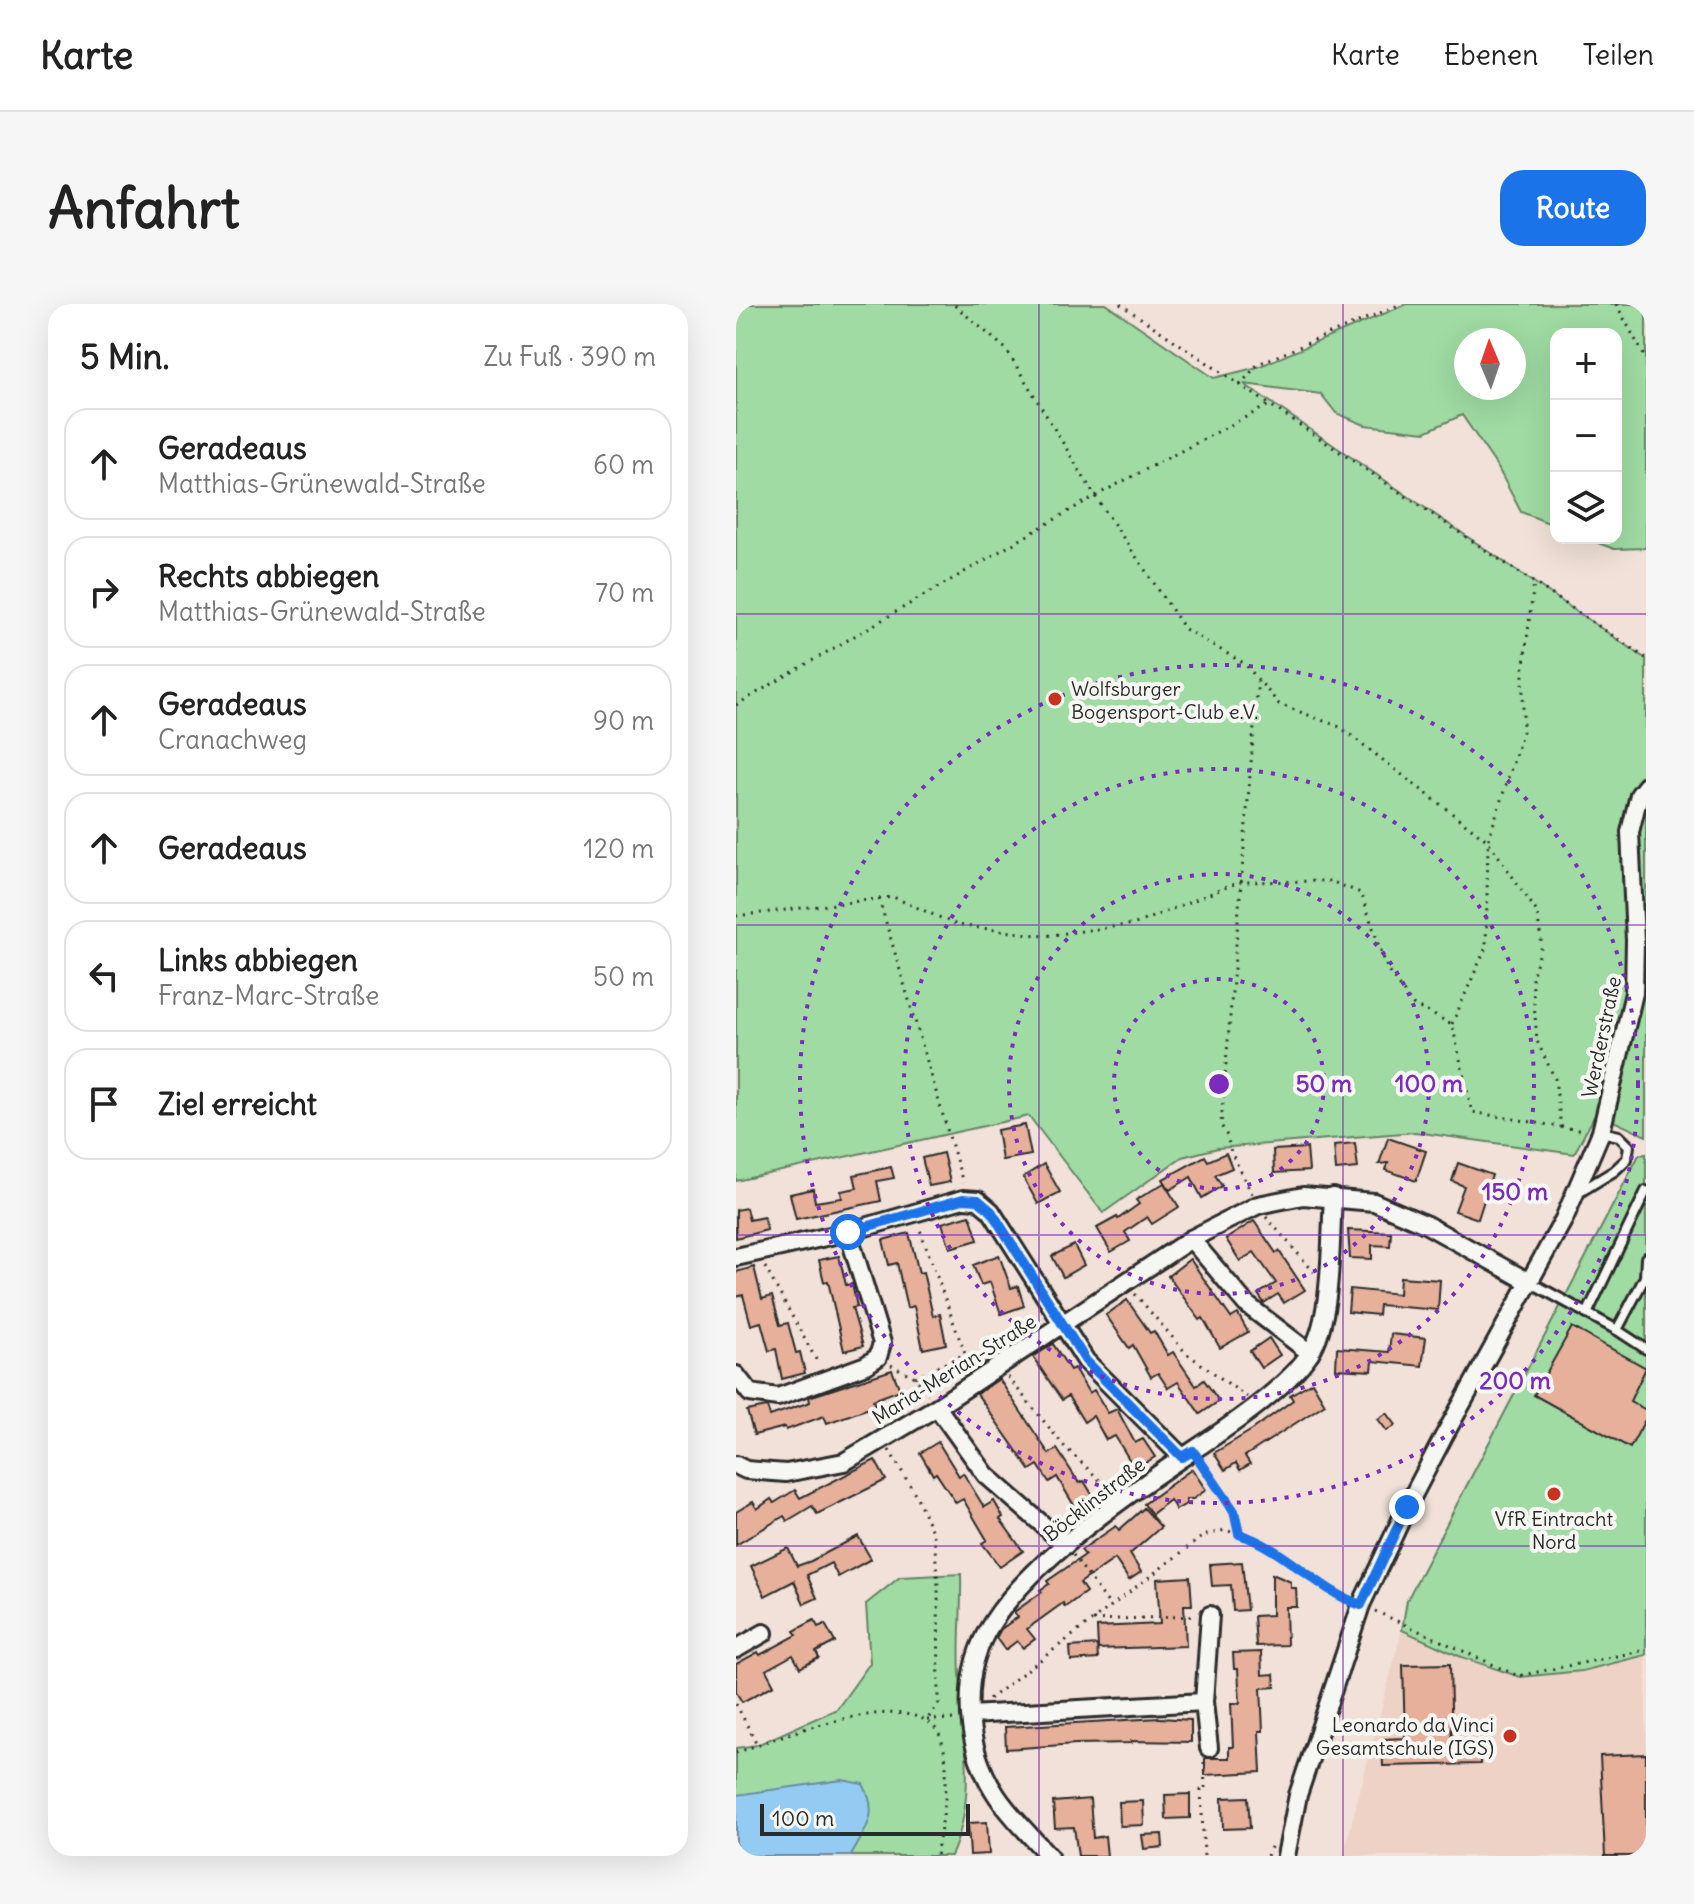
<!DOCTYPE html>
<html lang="de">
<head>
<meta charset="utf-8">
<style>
	body { margin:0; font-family:Delius,sans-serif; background:#f6f6f6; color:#222 }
	.controls { position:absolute; right:24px; top:24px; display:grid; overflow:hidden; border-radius:16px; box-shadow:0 8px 32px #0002 }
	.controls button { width:72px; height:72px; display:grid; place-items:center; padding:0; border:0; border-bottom:2px solid #e0e0e0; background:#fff; color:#222; font:40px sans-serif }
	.compass { position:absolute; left:718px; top:24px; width:72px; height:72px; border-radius:50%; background:#fff; box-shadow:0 8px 32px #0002; rotate:358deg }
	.scale { position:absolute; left:24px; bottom:20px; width:210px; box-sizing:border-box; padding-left:8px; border:4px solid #2b2b2b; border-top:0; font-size:22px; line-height:28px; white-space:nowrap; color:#2b2b2b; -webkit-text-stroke:6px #f6f6f2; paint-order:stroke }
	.stop { position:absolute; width:24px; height:24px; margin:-18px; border:6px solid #1a73e8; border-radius:50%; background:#fff }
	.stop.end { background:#1a73e8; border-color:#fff; box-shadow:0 2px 8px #0008 }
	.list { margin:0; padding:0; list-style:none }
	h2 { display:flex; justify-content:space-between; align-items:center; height:104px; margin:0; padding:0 32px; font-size:34px }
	h2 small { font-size:26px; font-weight:400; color:#767676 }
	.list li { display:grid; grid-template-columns:52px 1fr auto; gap:24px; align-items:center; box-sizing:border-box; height:112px; margin:0 16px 16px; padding:0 16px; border:2px solid #e0e0e0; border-radius:24px }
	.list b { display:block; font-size:30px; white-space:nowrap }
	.list p { margin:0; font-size:26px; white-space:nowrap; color:#767676 }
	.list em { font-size:26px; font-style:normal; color:#767676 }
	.icon { flex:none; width:44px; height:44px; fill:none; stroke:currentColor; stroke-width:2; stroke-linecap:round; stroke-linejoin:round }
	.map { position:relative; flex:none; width:910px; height:1552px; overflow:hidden; border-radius:24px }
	header { display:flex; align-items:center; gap:48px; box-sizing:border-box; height:112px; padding:0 40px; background:#fff; border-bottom:2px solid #e0e0e0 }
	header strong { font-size:38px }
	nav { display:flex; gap:44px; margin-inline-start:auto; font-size:28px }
	.intro { display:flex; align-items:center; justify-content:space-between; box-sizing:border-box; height:192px; padding:0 48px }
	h1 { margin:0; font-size:56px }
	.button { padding:20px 36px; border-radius:24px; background:#1a73e8; color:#fff; font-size:28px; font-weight:700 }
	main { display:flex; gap:48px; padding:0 48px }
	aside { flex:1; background:#fff; border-radius:24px; box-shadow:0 8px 32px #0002 }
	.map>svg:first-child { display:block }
</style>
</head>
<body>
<header>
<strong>Karte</strong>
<nav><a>Karte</a><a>Ebenen</a><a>Teilen</a></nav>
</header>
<div class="intro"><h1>Anfahrt</h1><a class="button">Route</a></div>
<main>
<aside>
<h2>5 Min.<small>Zu Fuß · 390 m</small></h2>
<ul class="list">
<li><svg class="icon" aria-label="ahead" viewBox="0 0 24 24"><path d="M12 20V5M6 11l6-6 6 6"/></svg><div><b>Geradeaus</b><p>Matthias-Grünewald-Straße</p></div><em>60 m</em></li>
<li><svg class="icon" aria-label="right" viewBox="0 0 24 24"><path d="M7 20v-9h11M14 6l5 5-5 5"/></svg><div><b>Rechts abbiegen</b><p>Matthias-Grünewald-Straße</p></div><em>70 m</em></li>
<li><svg class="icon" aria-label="ahead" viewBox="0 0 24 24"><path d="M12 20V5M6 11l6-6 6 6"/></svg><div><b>Geradeaus</b><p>Cranachweg</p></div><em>90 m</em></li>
<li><svg class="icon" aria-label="ahead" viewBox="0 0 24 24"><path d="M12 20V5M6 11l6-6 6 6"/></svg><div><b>Geradeaus</b></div><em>120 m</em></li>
<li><svg class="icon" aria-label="left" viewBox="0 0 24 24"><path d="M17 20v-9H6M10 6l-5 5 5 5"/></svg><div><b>Links abbiegen</b><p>Franz-Marc-Straße</p></div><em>50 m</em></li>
<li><svg class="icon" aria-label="arrive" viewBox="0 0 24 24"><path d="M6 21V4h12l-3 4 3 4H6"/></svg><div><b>Ziel erreicht</b></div></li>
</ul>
</aside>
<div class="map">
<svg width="910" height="1552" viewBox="0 0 910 1552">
	<rect width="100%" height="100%" fill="#f1e1d8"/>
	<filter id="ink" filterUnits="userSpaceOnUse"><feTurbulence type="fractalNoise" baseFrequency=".0125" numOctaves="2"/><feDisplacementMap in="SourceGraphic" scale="16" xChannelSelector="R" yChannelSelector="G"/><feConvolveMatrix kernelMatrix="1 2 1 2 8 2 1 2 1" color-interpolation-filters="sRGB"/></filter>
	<g filter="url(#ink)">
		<!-- built -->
		<polygon fill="#eed2c6" points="666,1326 723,1352 846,1367 910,1351 910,1552 607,1552"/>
		<!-- green -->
		<g fill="#9fdba2" stroke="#658366" stroke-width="2" fill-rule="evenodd">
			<path d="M0,0h370l108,74 44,-11 149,-63h239v244l-32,1 -29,-11h31v-204h-60v192l-35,-14 -23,-44 -36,-53 -37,17 -60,-7 -29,-12 -15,-19 -77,-10 402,275v477l-50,-23 -22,41 -159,-22 -197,16 -36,9 -79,56 -74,-97 -293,65zM730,36h48v48h-48z"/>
			<polygon points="910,850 910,1351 846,1367 784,1373 723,1352 666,1326 671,1296 903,851"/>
			<path d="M225,1270c1,33 -3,66 -1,99 3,61 18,125 -9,183h-215v-108l21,-3 80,-36 33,-46 -4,-59 34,-27z"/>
		</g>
		<!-- water -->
		<path fill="#93cbf2" stroke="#698ba2" stroke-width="2" d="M106,1476l21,4c17,31 3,44 -12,72h-115v-61z"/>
		<!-- building -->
		<g fill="#e6b09b" stroke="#2b2b2b" stroke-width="2">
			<polygon points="289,821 295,851 266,856 261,826"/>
			<polygon points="652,834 690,847 680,877 650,866 652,859 643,860"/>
			<polygon points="619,839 622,864 600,866 598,841"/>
			<polygon points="571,844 573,867 538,869 537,846"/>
			<polygon points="207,849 214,878 193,882 186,854"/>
			<polygon points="490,849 496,864 479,871 486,882 466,894 455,873 434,886 427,875 469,852 472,857"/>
			<polygon points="722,859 756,871 742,915 719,907 728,882 716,877"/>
			<polygon points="308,860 324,888 302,900 287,873"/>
			<polygon points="155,863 158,874 141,877 145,897 60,915 54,890 77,885 79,898 106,894 105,887 121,884 118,871"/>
			<polygon points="428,879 443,903 416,920 411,913 389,928 394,937 375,948 361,924 381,913 382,915 403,900 400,896"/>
			<polygon points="10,904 13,916 28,913 31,926 0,934 0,906"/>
			<polygon points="234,911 242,936 214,944 206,919"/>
			<polygon points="518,917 540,949 543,947 569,986 548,999 542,990 528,999 522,990 540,979 518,948 504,957 490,935"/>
			<polygon points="612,926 655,928 654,942 636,941 636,955 614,954"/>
			<polygon points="173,929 183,969 187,968 197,1012 204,1010 210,1040 187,1045 178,1002 171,1004 161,959 153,961 147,936"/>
			<polygon points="338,941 348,961 327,973 316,952"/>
			<polygon points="263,951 275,984 282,982 288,1002 265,1010 254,978 245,981 237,961"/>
			<polygon points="103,952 110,981 116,980 121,1003 116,1004 127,1042 108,1047 92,977 88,978 83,956"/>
			<polygon points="454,955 495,1014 502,1010 512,1028 484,1044 467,1014 464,1016 432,972"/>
			<polygon points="18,963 26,995 36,992 44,1021 52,1019 60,1049 64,1048 69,1069 46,1075 40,1045 33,1047 25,1018 15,1021 7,991 0,993 0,968"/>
			<polygon points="664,973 704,976 702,1006 643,1001 642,1011 612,1008 614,985 663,990"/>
			<polygon points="391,996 414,1029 418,1027 432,1051 437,1048 460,1082 468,1076 483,1097 464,1110 442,1078 432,1084 422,1069 415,1073 397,1041 393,1044 370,1011"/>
			<polygon points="836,1023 910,1064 894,1097 910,1106 910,1114 894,1144 798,1091"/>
			<polygon points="655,1030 690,1034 686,1062 637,1057 636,1067 600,1065 601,1044 653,1048"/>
			<polygon points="533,1034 544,1051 525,1064 514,1047"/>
			<polygon points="317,1040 334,1066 338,1064 353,1089 358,1086 372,1109 381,1105 399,1139 407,1135 419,1153 399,1165 379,1132 370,1136 357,1112 348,1118 332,1092 326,1096 297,1053"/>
			<polygon points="156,1066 164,1086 137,1096 139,1102 91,1119 88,1112 50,1126 49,1123 18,1131 11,1107 31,1103 34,1112 74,1098 73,1093"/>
			<polygon points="263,1075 313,1150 321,1145 343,1179 348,1177 357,1192 339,1203 321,1173 313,1178 302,1161 294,1166 241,1090"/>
			<polygon points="576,1078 589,1100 509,1152 514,1160 504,1166 500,1159 489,1166 478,1149 516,1126 557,1096 554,1091"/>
			<polygon points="651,1109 660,1121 651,1127 642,1115"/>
			<polygon points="202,1138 223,1172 227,1169 248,1203 258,1197 267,1213 264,1215 287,1247 264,1263 246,1239 251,1236 227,1195 220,1199 200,1169 197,1171 184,1149"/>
			<polygon points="139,1156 150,1176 81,1210 76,1202 51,1217 48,1212 0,1241 0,1208 17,1198 21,1205 35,1195 38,1199 59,1186 64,1194"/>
			<polygon points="456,1165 470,1186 457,1195 450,1195 450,1200 440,1206 434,1196 416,1210 408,1200"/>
			<polygon points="408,1204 425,1223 394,1250 405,1268 393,1276 379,1255 344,1279 350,1288 329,1303 327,1299 291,1325 299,1335 287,1344 281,1337 269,1346 260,1334 265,1325 282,1313 278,1308 306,1288 304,1286 313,1280 311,1277 349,1251 345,1246 380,1222 383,1226"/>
			<polygon points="122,1232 135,1255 102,1273 95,1259 71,1271 81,1294 68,1300 58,1277 29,1292 15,1262 52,1244 61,1262 75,1257"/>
			<polygon points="506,1258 511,1306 497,1307 495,1281 476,1282 474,1260"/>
			<polygon points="536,1270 555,1278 555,1284 560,1284 561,1303 550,1303 551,1341 520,1342 518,1312 536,1311"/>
			<polygon points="454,1273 456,1301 448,1301 450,1342 362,1345 361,1323 424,1320 421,1275"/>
			<polygon points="78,1316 82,1323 89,1320 99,1338 80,1348 83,1354 64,1364 57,1351 30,1366 38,1381 6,1398 0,1388 0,1360 22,1348 24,1351 61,1331 58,1327"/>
			<polygon points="361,1341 362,1355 335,1357 334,1343"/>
			<polygon points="525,1348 526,1371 538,1370 539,1383 525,1384 527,1427 523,1427 525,1468 469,1471 469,1454 493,1454 493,1443 497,1443 495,1399 504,1399 502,1365 498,1365 497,1349"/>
			<polygon points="714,1360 716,1446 744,1446 744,1460 647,1462 646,1435 669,1434 667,1361"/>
			<polygon points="424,1414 455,1416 455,1438 395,1437 395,1439 340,1440 270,1445 269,1423"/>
			<polygon points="910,1450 910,1552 869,1552 864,1452"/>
			<polygon points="454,1490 454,1514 430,1515 429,1491"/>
			<polygon points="512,1493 514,1524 487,1525 486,1494"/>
			<polygon points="354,1495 357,1534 369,1532 371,1552 342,1552 338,1523 319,1524 317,1498"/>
			<polygon points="407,1497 408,1521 384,1522 383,1498"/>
			<polygon points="251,1518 253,1550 234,1551 232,1519"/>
			<polygon points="426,1530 427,1543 408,1545 406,1531"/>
		</g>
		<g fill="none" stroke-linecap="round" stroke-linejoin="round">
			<defs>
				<g id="lane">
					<polyline points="842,889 878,867 891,855 893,842 883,832 865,828"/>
					<polyline points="794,978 881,1026 910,1045"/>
					<polyline points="851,1010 910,887"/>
					<polyline points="881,1026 909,973 910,954"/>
				</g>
				<g id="street">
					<polyline points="455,935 510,1000 574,1049"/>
					<polyline points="0,953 112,928 227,895 242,896 255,907 350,1057 446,1153"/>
					<polyline points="0,1071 14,1089 42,1093 130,1061 142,1053 146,1039 112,928"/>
					<polyline points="201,1103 250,1171 330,1241"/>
					<polyline points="0,1161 10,1166 50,1169 108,1158 201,1103 455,935 522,901 567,892 638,898 689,920 793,978"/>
					<polyline points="0,1345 28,1329"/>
					<polyline points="234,1411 468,1398"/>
					<polyline points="473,1444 468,1398 474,1311"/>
					<path d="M313,1552c-17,-19 -38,-39 -52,-60 -33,-49 -38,-123 -5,-173 38,-60 128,-123 187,-163 40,-27 105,-68 131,-107 23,-34 20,-114 23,-156"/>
					<polyline points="550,1552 562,1491 625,1301 671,1203 708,1132 828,915 865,828 898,689 899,636 894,528 903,491 910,482"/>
				</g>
			</defs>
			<!-- lane casing -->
			<use href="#lane" stroke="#2b2b2b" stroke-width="14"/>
			<!-- street casing -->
			<use href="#street" stroke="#2b2b2b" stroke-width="22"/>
			<!-- path -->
			<g stroke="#2b2b2b" stroke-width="3" stroke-dasharray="2 6" stroke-linecap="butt">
				<polyline points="384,0 910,354"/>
				<polyline points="880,0 910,55"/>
				<polyline points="504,81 522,60 665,0"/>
				<polyline points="0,401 359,192 533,101"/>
				<polyline points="143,595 227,879"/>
				<polyline points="0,612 157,593 221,621 308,632 399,620 503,578 594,577 625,589 652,667 677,701 716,720 736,808 825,823 819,775 801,737 796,673 806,642 801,608 752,537 604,423 543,400 509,360 449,325 359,192 270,45 217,0"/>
				<polyline points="716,720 750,643 752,537 787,427 787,368 798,278"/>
				<polyline points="825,823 849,827"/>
				<polyline points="516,890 495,848 491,832 485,821 522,375"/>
				<polyline points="530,913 578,968"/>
				<polyline points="29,963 83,1061"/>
				<polyline points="399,990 450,1049 511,1093"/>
				<polyline points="155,1061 179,1073 192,1090"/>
				<polyline points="179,1073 229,1050 183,923"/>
				<polyline points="272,1073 328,1142 374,1186"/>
				<polyline points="153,1146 180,1191 198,1232 202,1282 203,1399 191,1416"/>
				<polyline points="464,1157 498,1207 503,1230"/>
				<polyline points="337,1251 375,1303"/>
				<polyline points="639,1307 782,1372 910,1346"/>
				<polyline points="357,1316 461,1312"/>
				<polyline points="253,1395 467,1232 489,1226 515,1234 546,1250 613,1297"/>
				<polyline points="0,1400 21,1440"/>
				<polyline points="191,1416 219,1415"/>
				<path d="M0,1449c38,-15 178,-69 203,-19 15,32 3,89 -3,122"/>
				<polyline points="468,1458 469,1486 465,1486 468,1552"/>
				<polyline points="531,1552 536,1541"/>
			</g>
			<!-- lane -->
			<use href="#lane" stroke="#f6f6f2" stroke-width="8"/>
			<!-- street -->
			<use href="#street" stroke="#f6f6f2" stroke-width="16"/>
		</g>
	</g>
	<g fill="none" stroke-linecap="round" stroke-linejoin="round" filter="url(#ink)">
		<!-- route -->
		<path stroke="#1a73e8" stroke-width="10" d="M112,928l115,-33 15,1 13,11 95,150 96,96 11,-6 41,60 5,23c47,15 78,56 122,71l46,-98"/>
	</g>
	<!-- grid -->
	<path fill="none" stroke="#7b2cbf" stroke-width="2" stroke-opacity="0.55" d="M303,0v1552M607,0v1552M0,310h910M0,621h910M0,931h910M0,1242h910"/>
	<!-- distance rings -->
	<g fill="none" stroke="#7b2cbf" stroke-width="4" stroke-dasharray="4 8">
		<circle cx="483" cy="780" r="105"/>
		<circle cx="483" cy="780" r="210"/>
		<circle cx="483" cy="780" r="315"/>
		<circle cx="483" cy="780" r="419"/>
	</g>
	<!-- markers -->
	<g fill="#c8321e" stroke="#f6f6f2" stroke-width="3">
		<circle cx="319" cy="395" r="8"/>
		<circle cx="818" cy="1190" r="8"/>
		<circle cx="774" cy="1432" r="8"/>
	</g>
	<g text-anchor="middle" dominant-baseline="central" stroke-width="8" stroke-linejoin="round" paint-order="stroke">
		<!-- poi labels -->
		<g font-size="20" fill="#2b2b2b" stroke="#f6f6f2" text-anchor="start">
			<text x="335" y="384">Wolfsburger<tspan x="335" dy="23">Bogensport-Club e.V.</tspan></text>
			<text x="818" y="1214" text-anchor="middle">VfR Eintracht<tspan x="818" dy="23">Nord</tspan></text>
			<text x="758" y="1420" text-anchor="end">Leonardo da Vinci<tspan x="758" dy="23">Gesamtschule (IGS)</tspan></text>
		</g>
		<!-- street labels -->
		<g font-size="20" fill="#2b2b2b" stroke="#f6f6f2">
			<text transform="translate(865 733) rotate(-78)">Werderstraße</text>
			<text transform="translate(218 1065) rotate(-32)">Maria-Merian-Straße</text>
			<text transform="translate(358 1195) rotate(-38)">Böcklinstraße</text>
		</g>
	</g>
	<circle cx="483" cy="780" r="12" fill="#7b2cbf" stroke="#f6f6f2" stroke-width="4"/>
	<g font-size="24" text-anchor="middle" font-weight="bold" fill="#7b2cbf" stroke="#f6f6f2" stroke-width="8" stroke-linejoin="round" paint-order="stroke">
		<text x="588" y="788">50 m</text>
		<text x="693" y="788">100 m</text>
		<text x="779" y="896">150 m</text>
		<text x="779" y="1085">200 m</text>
	</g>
</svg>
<div class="controls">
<button>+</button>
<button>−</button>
<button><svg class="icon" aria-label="layers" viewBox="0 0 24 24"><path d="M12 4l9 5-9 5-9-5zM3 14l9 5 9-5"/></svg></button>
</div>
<svg class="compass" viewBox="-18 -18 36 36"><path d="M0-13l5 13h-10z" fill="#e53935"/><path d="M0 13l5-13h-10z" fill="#767676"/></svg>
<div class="scale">100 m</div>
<div class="stop" style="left:112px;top:928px"></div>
<div class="stop end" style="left:671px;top:1203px"></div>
</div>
</main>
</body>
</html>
